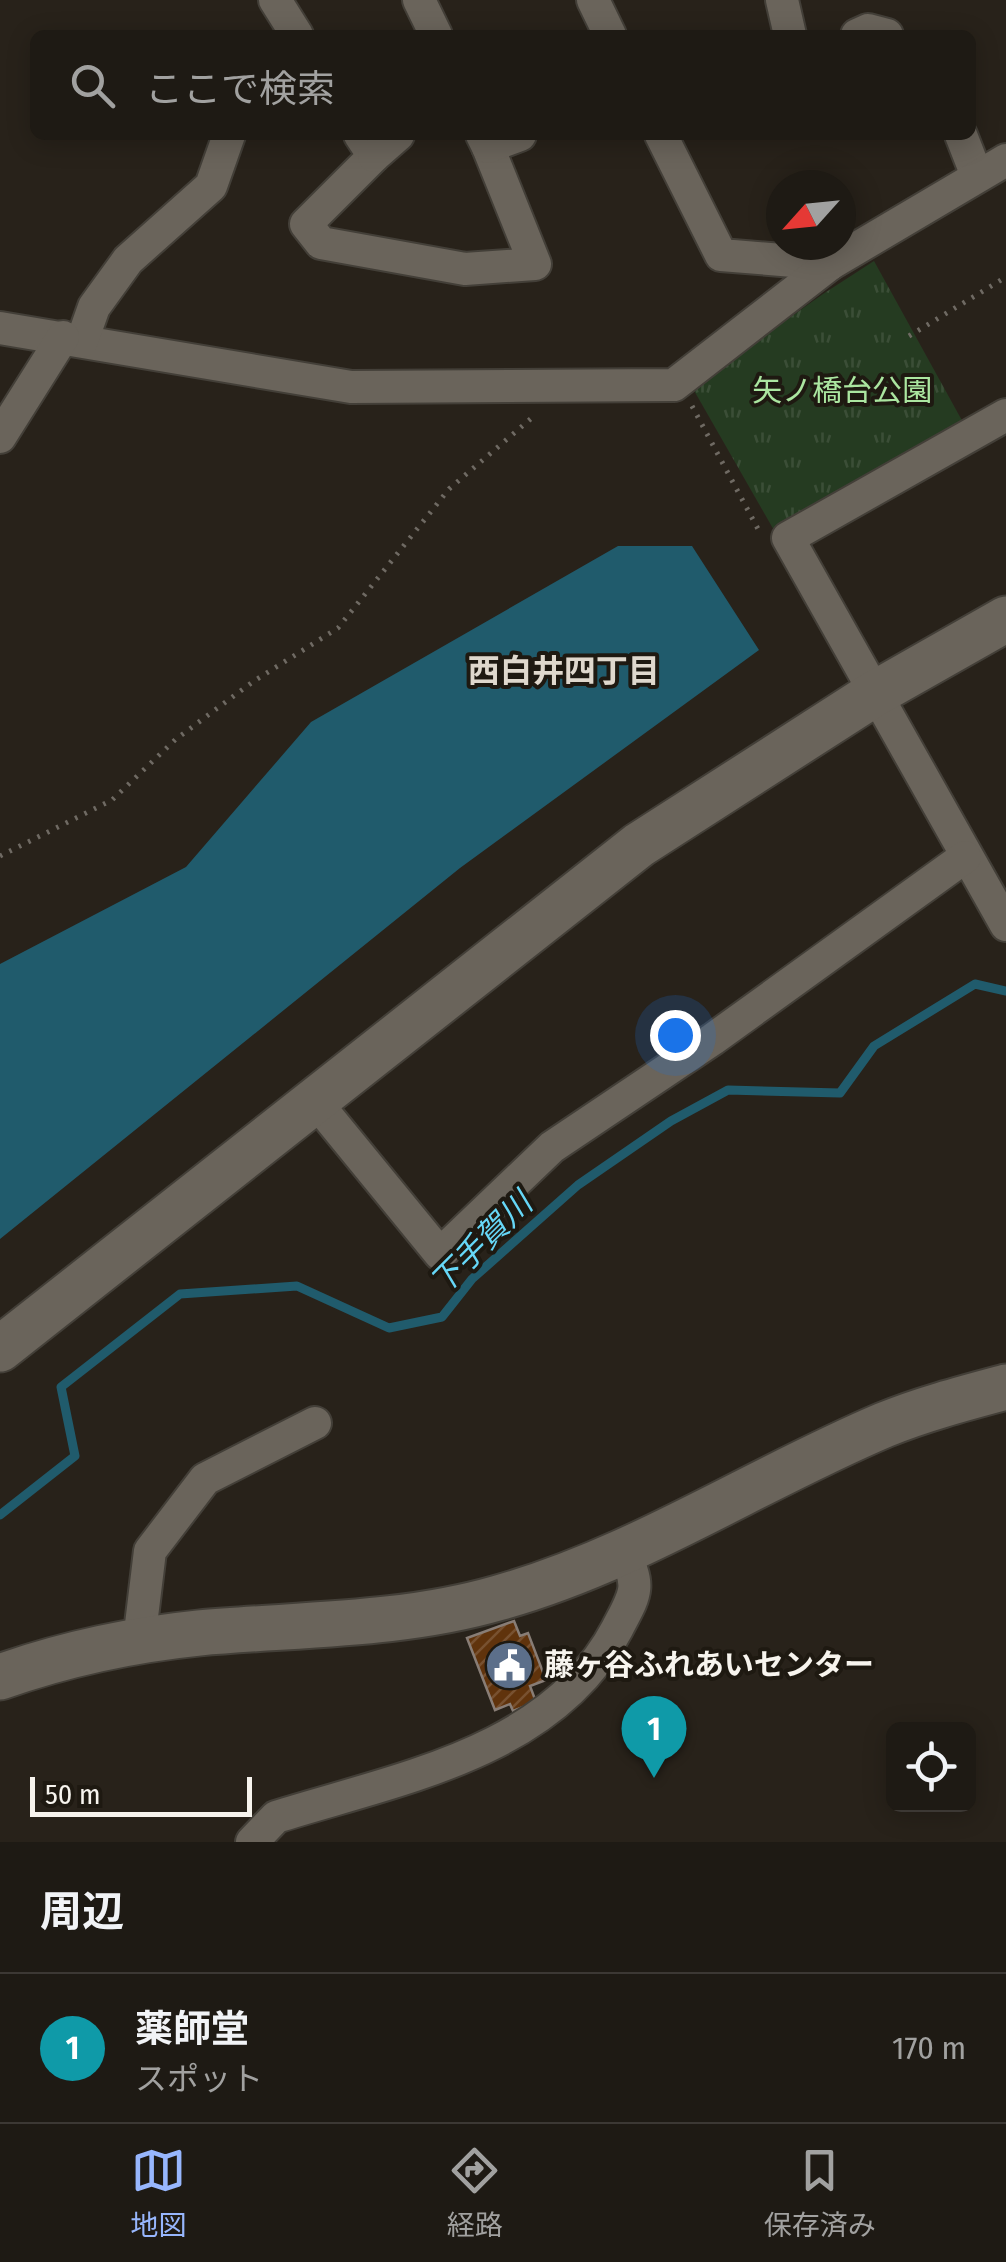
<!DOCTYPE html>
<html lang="ja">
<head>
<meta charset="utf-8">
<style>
	body { margin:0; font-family:"Fira Sans Condensed","Noto Sans JP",sans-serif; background:#26231d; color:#f1f3f6 }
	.controls { position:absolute; right:30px; bottom:30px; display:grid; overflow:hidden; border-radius:15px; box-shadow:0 5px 25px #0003 }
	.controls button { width:90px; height:90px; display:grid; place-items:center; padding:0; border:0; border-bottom:2px solid #3c3834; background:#1e1a14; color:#f1f3f6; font:50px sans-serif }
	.compass { position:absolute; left:766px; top:170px; width:90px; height:90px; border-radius:50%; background:#1e1a14; box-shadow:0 5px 25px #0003; rotate:243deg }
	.scale { position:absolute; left:30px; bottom:25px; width:222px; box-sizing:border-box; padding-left:10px; border:5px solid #f7f4ee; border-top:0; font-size:28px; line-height:35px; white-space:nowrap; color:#f7f4ee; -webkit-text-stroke:8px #1e1911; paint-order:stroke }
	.you { position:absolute; left:675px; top:1035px; width:35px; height:35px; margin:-25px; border:8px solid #fff; border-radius:50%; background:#1a73e8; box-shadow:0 0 0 15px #1a73e833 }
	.badge { display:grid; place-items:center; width:65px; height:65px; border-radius:50%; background:#97b6fd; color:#fff; font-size:32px; font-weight:700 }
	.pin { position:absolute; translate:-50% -82px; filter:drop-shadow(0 2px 5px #0008) }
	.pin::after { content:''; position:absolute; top:52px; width:35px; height:30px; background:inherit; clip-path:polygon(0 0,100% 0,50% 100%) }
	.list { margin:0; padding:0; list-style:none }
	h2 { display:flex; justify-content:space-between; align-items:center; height:130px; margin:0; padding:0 40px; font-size:42px }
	h2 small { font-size:32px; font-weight:400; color:#a1a1a0 }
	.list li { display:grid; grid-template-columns:65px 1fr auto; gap:30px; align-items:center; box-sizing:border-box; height:150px; padding:0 40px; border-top:2px solid #3c3834 }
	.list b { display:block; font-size:38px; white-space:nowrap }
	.list p { margin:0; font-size:32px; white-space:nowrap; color:#a1a1a0 }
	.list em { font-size:32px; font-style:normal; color:#a1a1a0 }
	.icon { flex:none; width:55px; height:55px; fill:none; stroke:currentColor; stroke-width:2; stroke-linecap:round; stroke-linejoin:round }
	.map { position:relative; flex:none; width:1006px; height:1842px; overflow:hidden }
	.search { position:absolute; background:#1e1a14; box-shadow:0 5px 25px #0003; left:30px; right:30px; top:30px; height:110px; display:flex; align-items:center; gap:25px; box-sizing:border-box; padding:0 35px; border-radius:15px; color:#a1a1a0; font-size:38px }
	.sheet { height:280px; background:#1e1a14 }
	nav { display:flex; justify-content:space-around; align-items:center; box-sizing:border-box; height:140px; border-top:2px solid #3c3834; background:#1e1a14; font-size:28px; color:#a1a1a0 }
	nav a { display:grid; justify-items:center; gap:5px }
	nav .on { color:#97b6fd }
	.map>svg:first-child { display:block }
</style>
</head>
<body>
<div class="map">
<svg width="1006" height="1842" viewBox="0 0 1006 1842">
	<defs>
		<pattern id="park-tufts" width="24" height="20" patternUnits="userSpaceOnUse" patternTransform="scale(2.5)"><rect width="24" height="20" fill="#253b21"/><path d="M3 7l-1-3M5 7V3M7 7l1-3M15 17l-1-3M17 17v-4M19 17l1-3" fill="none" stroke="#3b4e37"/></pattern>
		<pattern id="building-hatch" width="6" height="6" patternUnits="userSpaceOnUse" patternTransform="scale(2.5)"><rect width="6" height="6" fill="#60330c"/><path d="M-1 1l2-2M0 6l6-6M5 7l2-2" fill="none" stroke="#785130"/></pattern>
	</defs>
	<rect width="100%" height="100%" fill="#28221a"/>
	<!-- park -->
	<polygon fill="url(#park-tufts)" points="874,261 965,426 775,532 692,387 823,294"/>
	<!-- water -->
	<polygon fill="#205b6c" points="618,546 692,546 759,650 460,868 0,1239 0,964 186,867 311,722"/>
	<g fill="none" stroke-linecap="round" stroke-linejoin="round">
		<!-- stream -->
		<polyline stroke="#205b6c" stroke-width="9" points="0,1515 75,1456 61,1387 180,1294 297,1286 389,1328 442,1317 472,1279 578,1185 671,1121 728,1090 840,1093 874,1046 975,984 1006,991"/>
	</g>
	<!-- building -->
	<polygon fill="url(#building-hatch)" stroke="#887d76" stroke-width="2.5" points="514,1621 520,1636 528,1633 546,1680 530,1686 536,1702 513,1711 510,1704 495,1710 467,1638"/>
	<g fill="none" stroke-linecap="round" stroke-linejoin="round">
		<defs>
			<g id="street">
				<polyline points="275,0 297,35"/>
				<polyline points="419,0 436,35"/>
				<polyline points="593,0 610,35"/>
				<polyline points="782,0 790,35"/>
				<polyline points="857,35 868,30 887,35"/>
				<polyline points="360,135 374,156 306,224 321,243 465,269 535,264 488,147"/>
				<polyline points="482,135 488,147 520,135"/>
				<polyline points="661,135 721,255 830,264"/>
				<polyline points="961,135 977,176"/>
				<polyline points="374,156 398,135"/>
				<polyline points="0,328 351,387 674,385 830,264 1006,160"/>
				<polyline points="82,341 94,307 128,260 211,186 229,135"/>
				<polyline points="1006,415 788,538 1006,925"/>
				<polyline points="0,437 63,337"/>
				<polyline points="315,1101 440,1254 552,1147 713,1039 965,857"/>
				<polyline points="139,1641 150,1551 205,1479 315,1423"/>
				<path d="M252,1842l24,-25c120,-38 276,-64 341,-188 17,-33 26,-42 6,-77"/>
			</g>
			<g id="secondary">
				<polyline points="0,1349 639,845 874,694 1006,619"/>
				<path d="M0,1677c65,-23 130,-37 199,-44 100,-9 202,-7 299,-35 137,-38 256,-118 386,-173 39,-16 81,-27 122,-38"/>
			</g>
		</defs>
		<!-- street casing -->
		<use href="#street" stroke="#433f38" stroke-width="36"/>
		<!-- secondary casing -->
		<use href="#secondary" stroke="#433f38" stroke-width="49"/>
		<!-- path -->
		<g stroke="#6f6a63" stroke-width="5" stroke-dasharray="2.5 8" stroke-linecap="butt">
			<polyline points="909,336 1006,277"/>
			<polyline points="692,406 758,529"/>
			<polyline points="0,856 112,800 176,739 254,681 338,628 449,489 534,416"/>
		</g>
		<!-- street -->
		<use href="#street" stroke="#6a645b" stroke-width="32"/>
		<!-- secondary -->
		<use href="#secondary" stroke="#6a645b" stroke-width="45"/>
	</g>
	<!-- icons -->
	<defs>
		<symbol id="civic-disc" viewBox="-11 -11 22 22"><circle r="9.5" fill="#5c6f8a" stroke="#1e1911"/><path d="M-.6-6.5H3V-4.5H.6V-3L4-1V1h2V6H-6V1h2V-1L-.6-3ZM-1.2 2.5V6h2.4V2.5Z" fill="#fff"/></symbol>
	</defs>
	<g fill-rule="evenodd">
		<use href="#civic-disc" x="482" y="1638" width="55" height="55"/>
	</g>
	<g text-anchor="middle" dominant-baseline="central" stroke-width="8" stroke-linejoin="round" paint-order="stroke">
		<!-- park labels -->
		<g font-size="30" fill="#abe6a0" stroke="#1e1911">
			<text x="842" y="391">矢ノ橋台公園</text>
		</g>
		<!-- poi labels -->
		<g font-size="30" font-weight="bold" fill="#f7f4ee" stroke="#1e1911" text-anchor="start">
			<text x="544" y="1665">藤ヶ谷ふれあいセンター</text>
		</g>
		<!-- neighbourhood labels -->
		<g font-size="32" font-weight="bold" fill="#dfd8cd" stroke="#1e1911">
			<text x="564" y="671">西白井四丁目</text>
		</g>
		<!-- water labels -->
		<g font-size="32" font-style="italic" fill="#66d7f7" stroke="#1e1911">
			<text transform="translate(481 1243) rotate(-45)">下手賀川</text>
		</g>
	</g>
</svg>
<div class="controls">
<button><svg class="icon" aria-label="locate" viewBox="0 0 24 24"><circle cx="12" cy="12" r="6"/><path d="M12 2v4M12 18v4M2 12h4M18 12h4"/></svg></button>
</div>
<svg class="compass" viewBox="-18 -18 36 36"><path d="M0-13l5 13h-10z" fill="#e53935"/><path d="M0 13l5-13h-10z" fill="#a1a1a0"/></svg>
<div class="scale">50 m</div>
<div class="you"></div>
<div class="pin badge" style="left:654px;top:1778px;background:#0f9aa8">1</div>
<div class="search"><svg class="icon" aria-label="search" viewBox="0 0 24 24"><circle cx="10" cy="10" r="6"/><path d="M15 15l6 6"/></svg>ここで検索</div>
</div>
<section class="sheet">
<h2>周辺<small></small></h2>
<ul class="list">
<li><span class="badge" style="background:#0f9aa8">1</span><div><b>薬師堂</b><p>スポット</p></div><em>170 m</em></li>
</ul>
</section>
<nav>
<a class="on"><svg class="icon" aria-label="map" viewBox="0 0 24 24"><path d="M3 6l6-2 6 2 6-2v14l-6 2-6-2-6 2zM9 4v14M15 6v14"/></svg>地図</a>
<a><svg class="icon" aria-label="directions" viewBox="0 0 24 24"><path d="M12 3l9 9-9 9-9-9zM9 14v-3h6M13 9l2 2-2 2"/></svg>経路</a>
<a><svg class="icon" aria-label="saved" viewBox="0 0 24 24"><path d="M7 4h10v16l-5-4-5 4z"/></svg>保存済み</a>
</nav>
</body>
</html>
